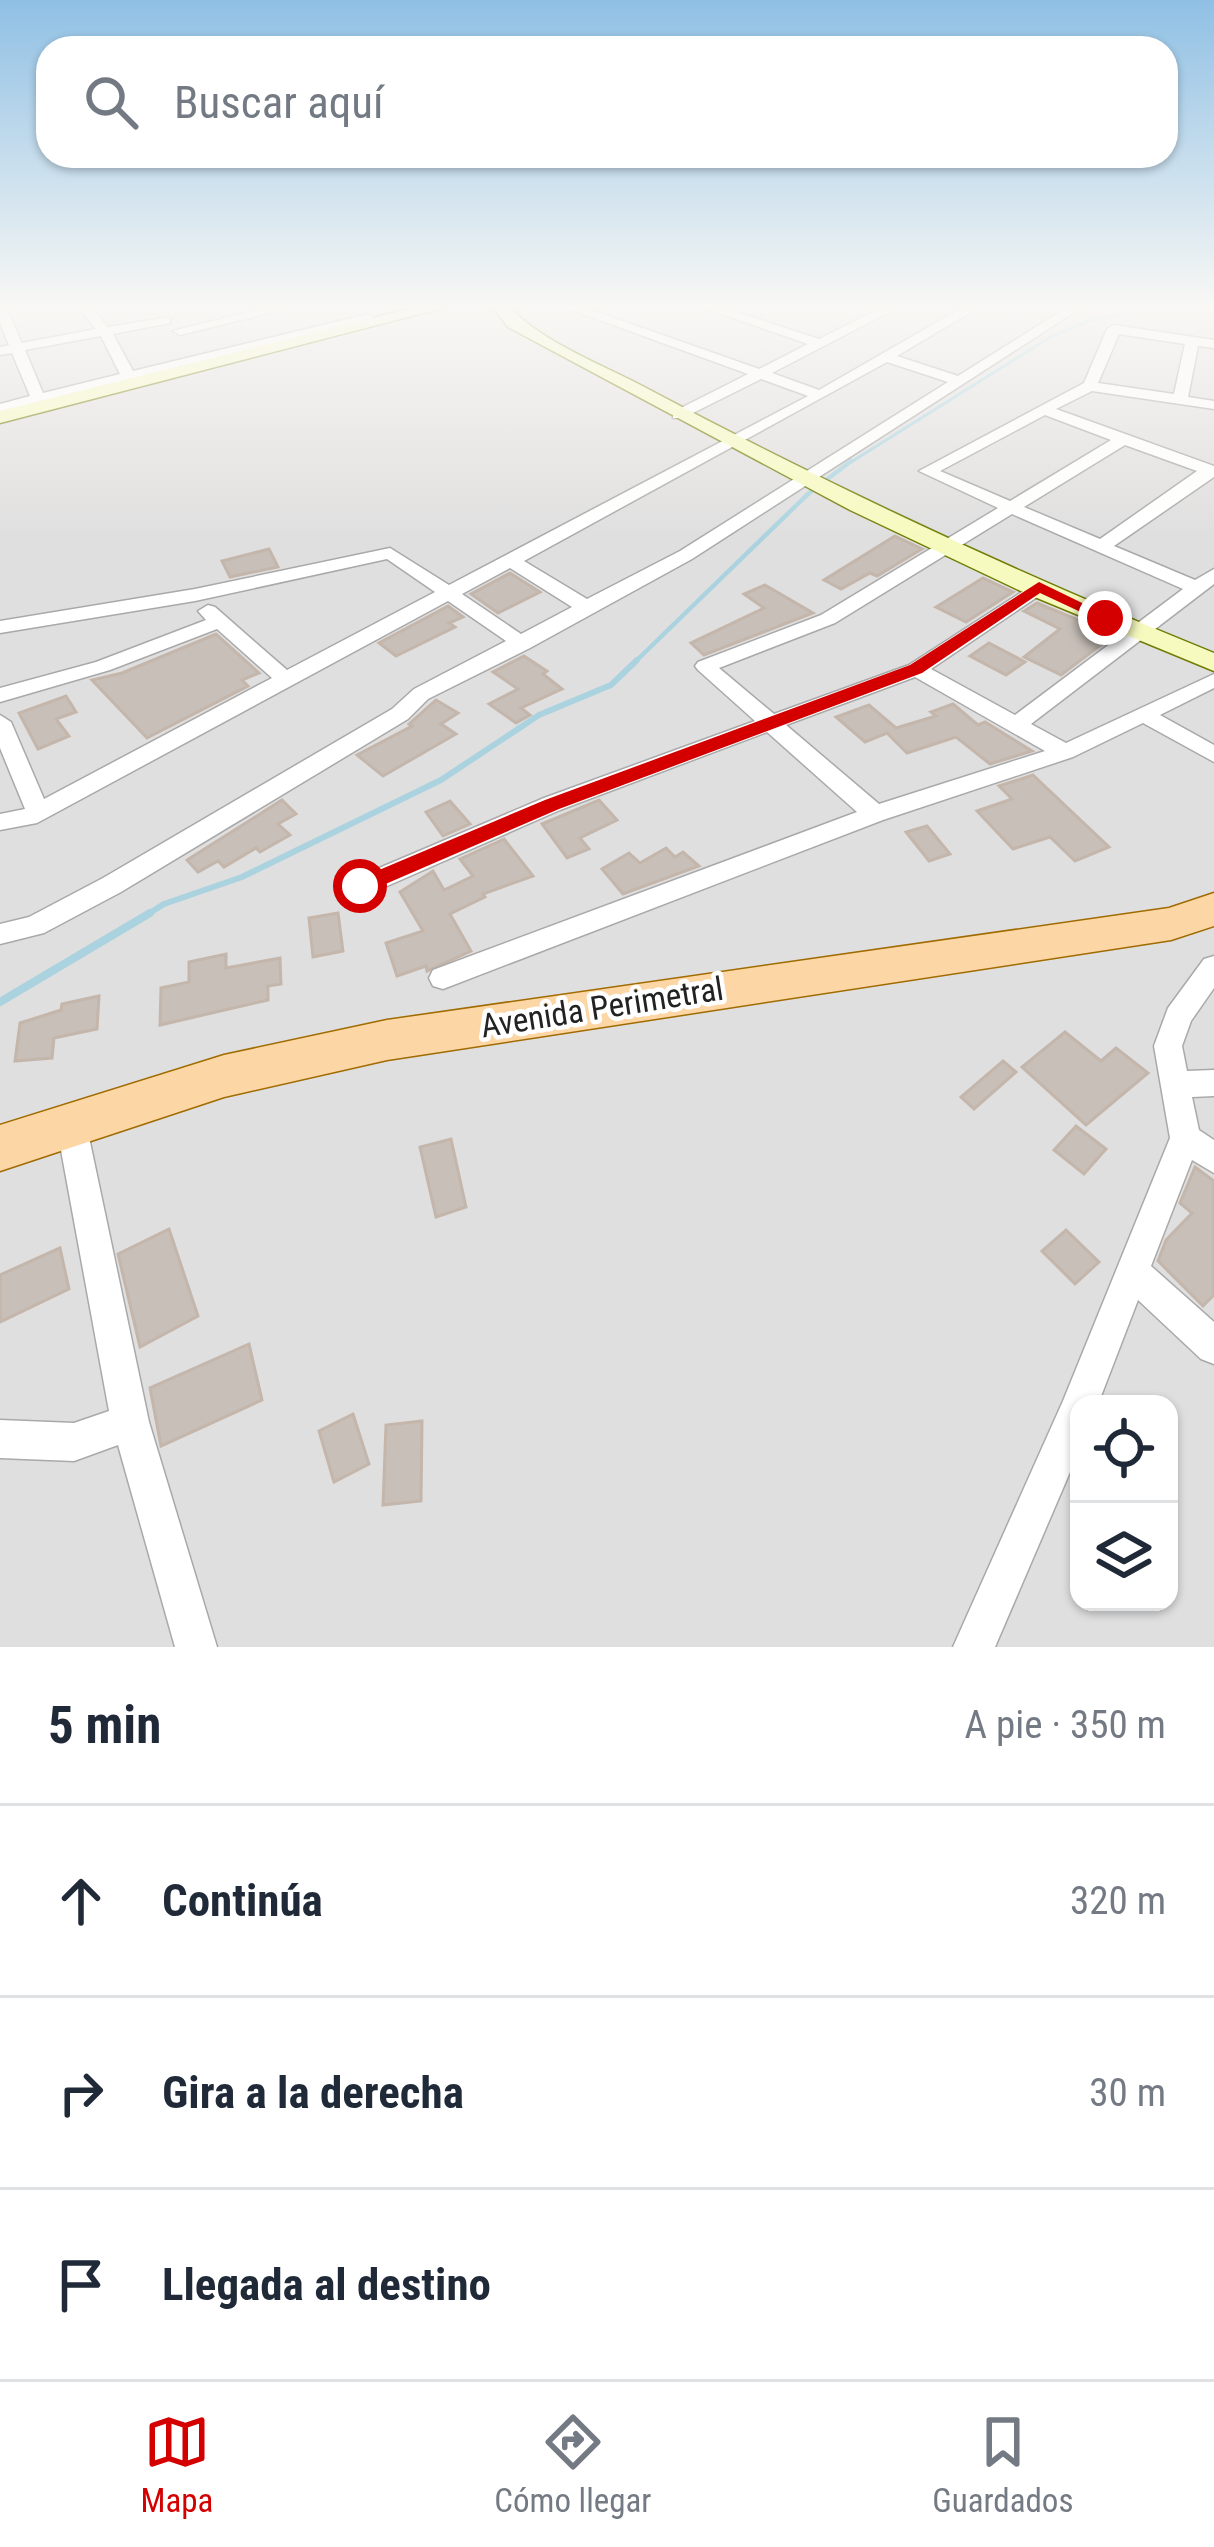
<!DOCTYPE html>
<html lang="es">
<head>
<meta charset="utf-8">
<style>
	body { margin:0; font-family:"Roboto Condensed",sans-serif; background:#f6f6f7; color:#1f2937 }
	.controls { position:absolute; right:36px; bottom:36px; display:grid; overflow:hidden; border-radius:24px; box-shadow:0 3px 9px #0004 }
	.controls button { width:108px; height:108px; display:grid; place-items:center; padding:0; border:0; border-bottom:3px solid #e0e1e3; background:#fff; color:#1f2937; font:60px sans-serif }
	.stop { position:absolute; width:36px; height:36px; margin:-27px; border:9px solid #d40000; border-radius:50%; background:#fff }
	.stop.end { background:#d40000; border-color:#fff; box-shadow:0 3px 12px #0008 }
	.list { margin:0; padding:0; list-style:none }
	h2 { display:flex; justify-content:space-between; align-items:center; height:156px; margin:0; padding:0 48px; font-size:51px }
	h2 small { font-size:39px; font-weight:400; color:#747a83 }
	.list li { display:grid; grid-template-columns:78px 1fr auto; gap:36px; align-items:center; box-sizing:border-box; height:192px; padding:0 48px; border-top:3px solid #e0e1e3 }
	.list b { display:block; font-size:45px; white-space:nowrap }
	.list em { font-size:39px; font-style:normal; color:#747a83 }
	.icon { flex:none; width:66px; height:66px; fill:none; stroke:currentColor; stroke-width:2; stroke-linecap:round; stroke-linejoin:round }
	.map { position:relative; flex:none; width:1214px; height:1647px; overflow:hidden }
	.search { position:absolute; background:#fff; box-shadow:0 3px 9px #0004; left:36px; right:36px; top:36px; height:132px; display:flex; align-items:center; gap:30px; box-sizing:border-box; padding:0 42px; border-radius:36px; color:#747a83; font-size:45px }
	.sheet { height:732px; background:#fff }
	nav { display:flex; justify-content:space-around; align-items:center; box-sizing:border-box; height:168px; border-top:3px solid #e0e1e3; background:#fff; font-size:33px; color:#747a83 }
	nav a { display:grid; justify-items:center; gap:6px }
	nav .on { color:#d40000 }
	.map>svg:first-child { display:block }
</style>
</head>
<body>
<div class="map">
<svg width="1214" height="1647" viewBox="0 0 1214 1647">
	<rect width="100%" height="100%" fill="#f2efe9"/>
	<!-- residential -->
	<path fill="#e0dfdf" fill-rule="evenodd" d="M0,306h1214v1341h-1214zM1079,1404h90v198h-90z"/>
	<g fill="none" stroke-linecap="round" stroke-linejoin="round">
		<!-- stream-far3 -->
		<polyline stroke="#aad3df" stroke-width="3" points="848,464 1052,336 1091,320 1165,306"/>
		<!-- stream-far2 -->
		<polyline stroke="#aad3df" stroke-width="4.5" points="634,663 808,494 851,461"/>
		<!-- stream-far1 -->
		<polyline stroke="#aad3df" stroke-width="6" points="145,916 164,904 242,877 441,780 539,715 611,685 637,660"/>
		<!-- stream -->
		<polyline stroke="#aad3df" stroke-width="8" points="0,1002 150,913"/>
	</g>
	<!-- building -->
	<g fill="#c7bfb8" stroke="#c4b6ab" stroke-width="3">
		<polygon points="895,536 922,549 877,576 870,573 841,589 824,580"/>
		<polygon points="269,549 278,567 230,577 222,561"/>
		<polygon points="510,573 540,592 498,613 471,594"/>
		<polygon points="983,578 1013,592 966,622 936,607"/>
		<polygon points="765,585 813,613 704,655 691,643 764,608 744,594"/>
		<polygon points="1037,603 1110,633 1114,635 1061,675 1024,657 1060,629 1024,611"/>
		<polygon points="448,606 463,617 449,623 455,627 396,656 379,643"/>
		<polygon points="216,634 259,673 242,680 248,686 147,738 92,680 122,673"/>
		<polygon points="989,643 1025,662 1006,675 970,656"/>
		<polygon points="524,656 547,671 543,674 562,689 521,708 530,715 516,723 489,704 518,689 493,672"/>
		<polygon points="66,696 76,712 56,719 69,736 38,749 19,713"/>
		<polygon points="436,700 458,713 441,724 456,734 383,776 357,755 412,726 409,724"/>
		<polygon points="953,704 978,725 985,722 1032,751 990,764 956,737 907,753 887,733 865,742 836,717 869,705 896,728 936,716 931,712"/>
		<polygon points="1033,775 1109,847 1075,861 1050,837 1013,849 977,811 1012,799 999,786"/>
		<polygon points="282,800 296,814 278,824 290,835 260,852 256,848 224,867 218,861 198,872 187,860"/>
		<polygon points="599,800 617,820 580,838 589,849 567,858 542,824"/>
		<polygon points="450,801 470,824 443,836 426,812"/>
		<polygon points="927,826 950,854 929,861 906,832"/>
		<polygon points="504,839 533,876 483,894 485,897 450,914 471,951 427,971 426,966 397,976 386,943 423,931 400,892 433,871 444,890 473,876 460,859"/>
		<polygon points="666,848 675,857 683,852 699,866 623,894 602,869 629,853 640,863"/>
		<polygon points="338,913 343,951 313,957 309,918"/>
		<polygon points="226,954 226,968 280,958 281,984 268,986 268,1000 160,1025 161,988 189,982 189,962"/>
		<polygon points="99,996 97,1029 54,1038 52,1058 15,1061 20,1023 61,1010 62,1004"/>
		<polygon points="1065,1032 1101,1061 1116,1048 1148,1073 1086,1125 1022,1067"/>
		<polygon points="1003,1061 1016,1072 974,1109 961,1097"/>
		<polygon points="1076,1126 1106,1149 1084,1174 1054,1150"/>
		<polygon points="451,1139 466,1207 436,1217 420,1147"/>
		<polygon points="1195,1167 1214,1181 1214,1295 1203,1306 1158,1261 1166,1240 1192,1213 1180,1203"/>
		<polygon points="169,1229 198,1316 140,1347 118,1254"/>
		<polygon points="1066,1230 1099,1262 1075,1284 1042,1251"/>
		<polygon points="60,1248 69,1289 0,1322 0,1275"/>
		<polygon points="249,1344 262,1400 161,1446 150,1388"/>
		<polygon points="353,1414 369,1464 334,1482 319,1431"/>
		<polygon points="422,1421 421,1501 383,1505 386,1425"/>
	</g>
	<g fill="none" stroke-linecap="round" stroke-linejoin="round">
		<defs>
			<g id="street">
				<path d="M0,306l6,1 16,36 74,-14 -19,-23h13l18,21 62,-10v6l-57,11 20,37 235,-57 6,4 -374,94v-8l30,-8 -18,-43 -12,2v-8l9,-2 -9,-22zM101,336l19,38 -77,19 -18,-43z"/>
				<polygon points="273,306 298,306 180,335 173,331"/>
				<path d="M561,306h19l179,63 49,-25 -110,-38h20l101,33 66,-33h16l-129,67 47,17 146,-84h16l-84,50 61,20 111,-70h15l-392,253 -162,89 -102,51 -20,20 -287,173 -77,41 -44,11v-20l29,-7 74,-39 289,-169 22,-20 92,-48 -58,-40 -411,222 -37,7v-16l25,-5 -25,-61v-33l11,7 33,77 228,-121 -55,-49 -107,41 -110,32v-14l96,-26 110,-42 -8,-9 10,-6 7,2 72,63 148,-78 -48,-33 -192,42 -195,32v-12l195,-32 195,-41 59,37 359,-189 -47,-17 -78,39h-10v-6l75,-38zM887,362l61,20 -268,169 -93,48 -63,-38zM510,568l62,39 -51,27 -59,-40z"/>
				<path d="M1114,325l100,15v8l-16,-2 -10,51 26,4v8l-122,-18 -36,18 158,57v11l-100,69 81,34 19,-11v15l-183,140 35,19 148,-69v14l-54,27 54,30v17l-71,-39 -70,34 -190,63 -440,169 -10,-3 -4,-8 4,-8 424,-158 -90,-80 -207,78 -191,84h-18l-4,-7 4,-7 193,-82 211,-77 -57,-51 -3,-4 3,-4 123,-47 177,-107 -79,-37 165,-88 23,-54zM1119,334l66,10 -11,50 -76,-11zM1045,415l66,25 -101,61 -70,-30zM1125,445l72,26 -97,68 -76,-32zM1012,514l171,75 -168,126 -84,-46 115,-78 2,-4 -9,-6 -130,84 -135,49 -55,-46 116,-45zM915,677l130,74 -166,53 -93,-79z"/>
				<polygon points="1214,956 1214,988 1191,1021 1182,1046 1187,1071 1214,1070 1214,1096 1192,1097 1199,1130 1214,1140 1214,1173 1192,1160 1151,1266 1214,1322 1214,1364 1201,1359 1138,1300 1098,1404 1079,1404 1079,1451 995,1647 953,1647 1063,1401 1170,1138 1154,1046 1168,1008 1204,959"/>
				<polygon points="71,1109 82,1113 86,1123 149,1422 217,1647 175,1647 118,1445 74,1461 0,1458 0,1420 74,1423 109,1411 56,1123 60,1113"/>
			</g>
			<g id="secondary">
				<polygon points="420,306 450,306 0,423 0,411"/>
				<path d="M492,306h17c29,35 101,62 141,84 184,98 371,185 564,263v18l-189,-78 -175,-83 -342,-183z"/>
			</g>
			<polygon id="primary" points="1214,893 1214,926 1171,940 387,1060 224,1097 0,1171 0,1125 224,1055 387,1020 1169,908"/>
		</defs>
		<!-- street casing -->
		<use href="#street" stroke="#a9a9a9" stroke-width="3"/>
		<!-- secondary casing -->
		<use href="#secondary" stroke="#707d05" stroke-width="3"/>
		<!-- primary casing -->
		<use href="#primary" stroke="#a06b00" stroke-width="3"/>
		<!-- street -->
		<use href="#street" fill="#fff" fill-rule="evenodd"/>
		<!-- secondary -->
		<use href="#secondary" fill="#f7fabf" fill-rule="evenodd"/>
		<!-- primary -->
		<use href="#primary" fill="#fcd6a4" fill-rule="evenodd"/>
	</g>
	<!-- sky -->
	<linearGradient id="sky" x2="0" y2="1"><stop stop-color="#8fc0e4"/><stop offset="0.57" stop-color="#f9f8f5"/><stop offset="1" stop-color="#f9f8f5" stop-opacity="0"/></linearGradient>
	<rect width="1214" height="537" fill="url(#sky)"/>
	<!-- route -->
	<polygon fill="#d40000" points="1039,582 1113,618 1100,621 1040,593 922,673 559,809 367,892 360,894 350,886 353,881 545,800 910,665"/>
	<g text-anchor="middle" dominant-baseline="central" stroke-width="9" stroke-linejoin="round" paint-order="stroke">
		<!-- street labels -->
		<g font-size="33" fill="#222" stroke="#fff">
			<text transform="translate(602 1007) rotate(-9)">Avenida Perimetral</text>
		</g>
	</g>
</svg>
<div class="controls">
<button><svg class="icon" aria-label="locate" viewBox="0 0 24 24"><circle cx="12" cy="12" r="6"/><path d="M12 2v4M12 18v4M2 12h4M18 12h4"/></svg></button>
<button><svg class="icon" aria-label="layers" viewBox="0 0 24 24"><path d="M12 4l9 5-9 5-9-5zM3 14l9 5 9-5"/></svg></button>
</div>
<div class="stop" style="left:360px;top:886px"></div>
<div class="stop end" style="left:1105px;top:618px"></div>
<div class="search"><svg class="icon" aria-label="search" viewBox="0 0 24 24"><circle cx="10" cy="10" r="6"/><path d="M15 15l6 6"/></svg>Buscar aquí</div>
</div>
<section class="sheet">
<h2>5 min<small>A pie · 350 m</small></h2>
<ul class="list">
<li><svg class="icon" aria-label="ahead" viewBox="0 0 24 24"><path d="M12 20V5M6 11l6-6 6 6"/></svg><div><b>Continúa</b></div><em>320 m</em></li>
<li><svg class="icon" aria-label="right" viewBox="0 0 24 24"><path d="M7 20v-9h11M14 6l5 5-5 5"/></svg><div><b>Gira a la derecha</b></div><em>30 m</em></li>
<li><svg class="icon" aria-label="arrive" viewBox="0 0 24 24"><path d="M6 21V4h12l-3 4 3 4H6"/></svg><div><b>Llegada al destino</b></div></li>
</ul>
</section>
<nav>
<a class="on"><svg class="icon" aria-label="map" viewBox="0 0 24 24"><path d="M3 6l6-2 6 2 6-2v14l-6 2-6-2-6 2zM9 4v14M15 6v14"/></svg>Mapa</a>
<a><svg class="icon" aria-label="directions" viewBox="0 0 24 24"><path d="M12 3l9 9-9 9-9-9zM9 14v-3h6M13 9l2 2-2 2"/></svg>Cómo llegar</a>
<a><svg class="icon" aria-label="saved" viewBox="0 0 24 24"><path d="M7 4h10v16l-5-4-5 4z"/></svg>Guardados</a>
</nav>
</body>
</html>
